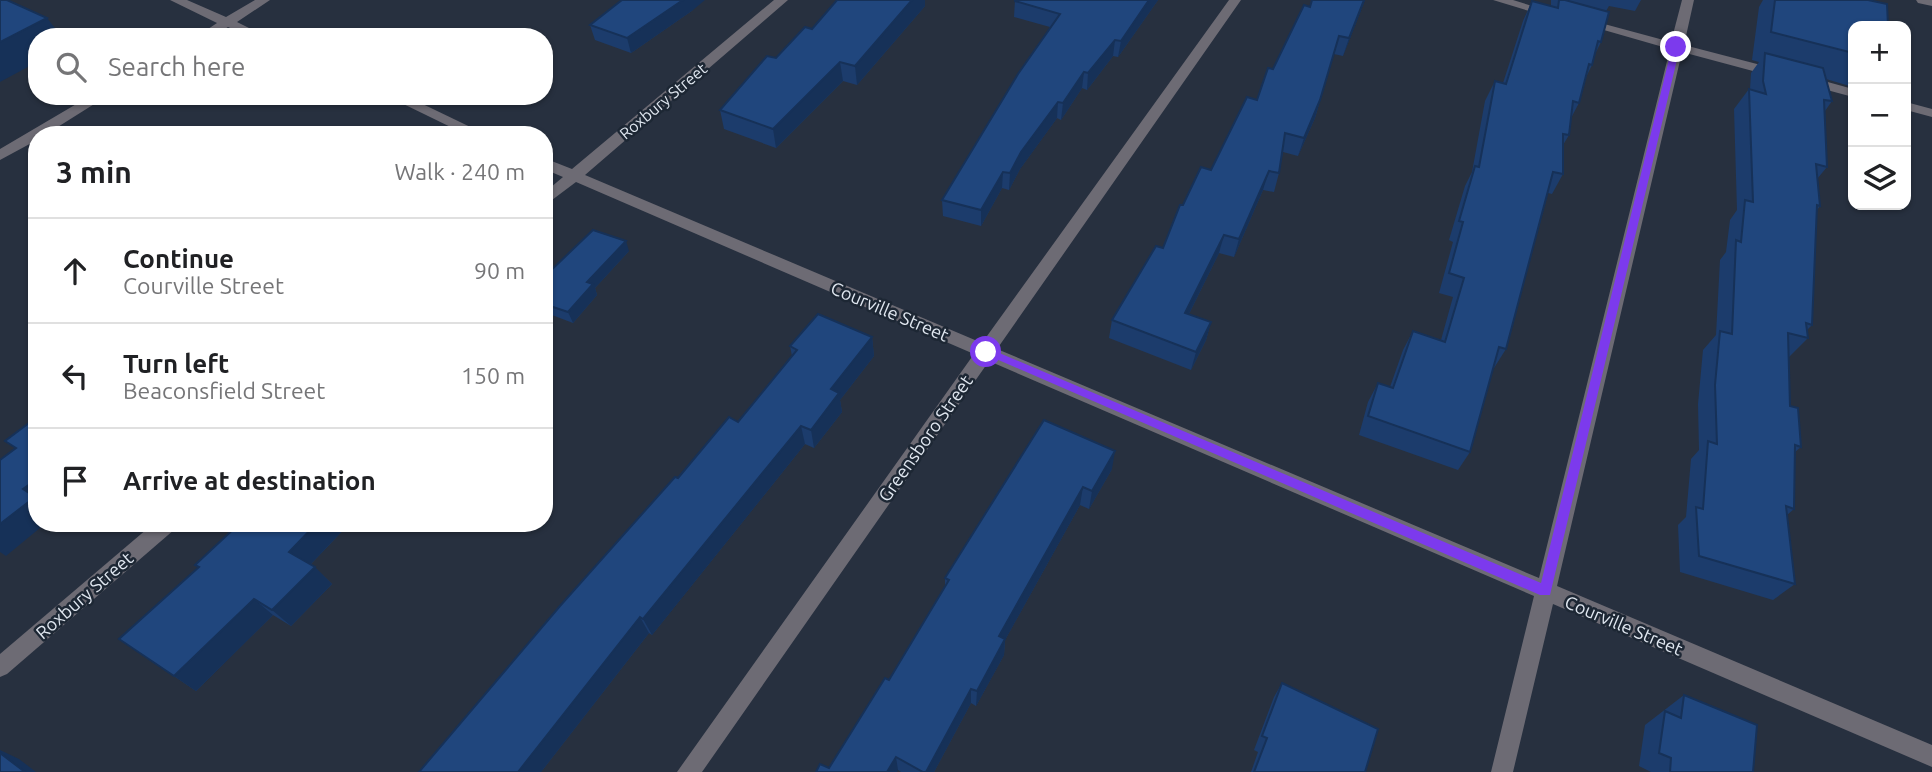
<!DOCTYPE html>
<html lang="en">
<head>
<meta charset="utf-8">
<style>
	body { margin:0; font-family:Ubuntu,sans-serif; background:#f2f2f2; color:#202124 }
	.controls { position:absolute; right:21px; top:21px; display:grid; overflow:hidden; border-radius:14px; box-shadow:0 2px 5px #0004 }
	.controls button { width:63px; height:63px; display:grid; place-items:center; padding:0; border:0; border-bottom:2px solid #e0e0e0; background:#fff; color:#202124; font:35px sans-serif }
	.stop { position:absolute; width:21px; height:21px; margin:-16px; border:5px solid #7c3aed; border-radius:50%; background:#fff }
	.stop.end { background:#7c3aed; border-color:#fff; box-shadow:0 2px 7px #0008 }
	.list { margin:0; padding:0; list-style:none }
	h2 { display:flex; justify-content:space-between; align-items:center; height:91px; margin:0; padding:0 28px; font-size:30px }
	h2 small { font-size:23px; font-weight:400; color:#757577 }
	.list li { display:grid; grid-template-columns:46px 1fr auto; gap:21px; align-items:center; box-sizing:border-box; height:105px; padding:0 28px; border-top:2px solid #e0e0e0 }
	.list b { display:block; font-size:26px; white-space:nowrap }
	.list p { margin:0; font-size:23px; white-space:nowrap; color:#757577 }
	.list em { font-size:23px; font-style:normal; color:#757577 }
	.icon { flex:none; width:38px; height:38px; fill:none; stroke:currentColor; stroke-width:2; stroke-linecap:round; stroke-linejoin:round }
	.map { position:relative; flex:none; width:1932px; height:772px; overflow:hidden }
	.search { position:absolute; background:#fff; box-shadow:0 2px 5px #0004; left:28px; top:28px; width:525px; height:77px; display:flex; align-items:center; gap:18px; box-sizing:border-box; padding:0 24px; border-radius:28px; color:#757577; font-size:26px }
	.panel { position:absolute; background:#fff; box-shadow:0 2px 5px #0004; left:28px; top:126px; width:525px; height:406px; border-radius:28px }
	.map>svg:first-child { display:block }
</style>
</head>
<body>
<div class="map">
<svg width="1932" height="772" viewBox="0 0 1932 772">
	<rect width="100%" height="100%" fill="#27303f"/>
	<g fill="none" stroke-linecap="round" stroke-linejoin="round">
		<!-- minor -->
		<g fill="#6d6b74" fill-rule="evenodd">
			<polygon points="170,0 187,0 226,17 255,0 270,0 237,22 267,37 250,37 228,27 212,37 196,37 217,23"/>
			<polygon points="774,0 788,0 585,175 982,343 1229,0 1241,0 997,349 1539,578 1670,49 1576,22 1582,18 1671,42 1682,0 1694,0 1684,45 1784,71 1786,74 1779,78 1682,52 1557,586 1932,745 1932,767 1553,604 1513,772 1491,772 1534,596 989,361 702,772 677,772 974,354 576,182 544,206 544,193 563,177 544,169 544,158 572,169"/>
			<polygon points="1493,0 1513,0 1558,14 1552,18"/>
			<polygon points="1916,0 1932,0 1932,6 1918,3"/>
			<polygon points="1806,76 1853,89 1853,97 1801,83 1799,80"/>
			<polygon points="90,96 107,96 45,135 37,135 37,140 0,160 0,149"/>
			<polygon points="387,96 406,96 487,135 467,135"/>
			<polygon points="1906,102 1932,109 1932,117 1906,110"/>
			<polygon points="154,523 178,523 175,529 7,674 0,677 0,654"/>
		</g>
	</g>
	<!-- wall -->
	<g fill="#1c3c6c">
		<polygon points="924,0 925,6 857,85 843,81 776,148 724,129 720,110 776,58 812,29 843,1"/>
		<polygon points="1015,0 1158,0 1118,57 1113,56 1087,90 1082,88 1061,120 1057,118 1020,169 1009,190 1002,188 981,226 943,216 942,200 1050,27 1014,17"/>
		<polygon points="1311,0 1365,0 1343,56 1334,54 1315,118 1298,156 1283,152 1279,173 1274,192 1263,190 1234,257 1219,253 1189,314 1211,322 1206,340 1191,370 1109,338 1112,320 1163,248 1183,205 1211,170 1257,100 1273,69 1310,7"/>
		<polygon points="1551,0 1641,0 1635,11 1609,6 1606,11 1601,42 1595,54 1592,65 1586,77 1579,103 1571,118 1569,135 1563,145 1563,174 1552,194 1548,193 1506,349 1494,368 1493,368 1470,452 1458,470 1359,435 1368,402 1378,383 1390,387 1403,350 1413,331 1441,340 1453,297 1439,293 1453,242 1449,240 1465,186 1472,172 1485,101 1495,81 1503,83 1523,21 1532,1 1551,6"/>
		<polygon points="1763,0 1868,0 1853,26 1853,87 1826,79 1832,101 1825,111 1827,167 1817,179 1820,206 1817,210 1812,325 1807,330 1808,338 1789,357 1790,406 1801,447 1795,452 1794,509 1787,515 1795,584 1773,600 1680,572 1678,525 1686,517 1691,459 1699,450 1698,404 1703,350 1716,335 1720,260 1726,252 1730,220 1737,210 1734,109 1749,89 1750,89 1751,73 1759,62 1752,60 1759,7"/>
		<polygon points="693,10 631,53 595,40 590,25"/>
		<polygon points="629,251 595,288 597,295 573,323 544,312 544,277"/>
		<polygon points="872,337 874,356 840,400 842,412 814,448 805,444 652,635 649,633 541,772 678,478 738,422 792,356 790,346"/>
		<polygon points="1112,469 1089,509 1080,505 1005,640 1004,655 976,706 971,703 934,772 901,772 898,770 829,768 889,680 945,587 945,578"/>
		<polygon points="350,523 311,564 332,584 291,626 273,615 196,691 119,639 198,568 195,565 243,526"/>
		<polygon points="1282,683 1365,772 1251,772 1258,752 1254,750 1274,697"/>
		<polygon points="1684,695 1753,772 1651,772 1639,766 1645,725"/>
	</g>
	<!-- shaded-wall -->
	<g fill="#163158">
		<polygon points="683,0 705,0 693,10 631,53 627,38"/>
		<polygon points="912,0 925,0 925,6 857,85 855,66"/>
		<polygon points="1149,0 1158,0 1118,57 1121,41"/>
		<polygon points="1364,0 1365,0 1343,56 1349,38"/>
		<polygon points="47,18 62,37 37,37 37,62 0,82 0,42"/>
		<polygon points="1115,40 1113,56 1087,90 1088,73"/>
		<polygon points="840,62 843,81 776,148 773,129"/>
		<polygon points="1084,72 1082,88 1061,120 1063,103"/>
		<polygon points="1320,100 1315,118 1298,156 1304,138"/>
		<polygon points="1058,102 1057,118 1020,169 1009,190 1010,173 1021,152"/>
		<polygon points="1269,171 1263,190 1234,257 1239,239"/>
		<polygon points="1003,172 1002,188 981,226 981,210"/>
		<polygon points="1224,235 1219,253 1181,330 1185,313"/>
		<polygon points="626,241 629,251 595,288 597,295 573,323 568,312 587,282"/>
		<polygon points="1211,322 1206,340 1191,370 1196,352"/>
		<polygon points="872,337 874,356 840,400 842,412 814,448 811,430 831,389"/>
		<polygon points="801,426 805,444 652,635 643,619"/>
		<polygon points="1115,451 1112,469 1089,509 1092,491"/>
		<polygon points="37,479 37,523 46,523 6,556 0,552 0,524 23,489"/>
		<polygon points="1083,487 1080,505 1005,640 1004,655 976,706 977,691 999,636"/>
		<polygon points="317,523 350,523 306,569 289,552"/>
		<polygon points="315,567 332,584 291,626 272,610"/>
		<polygon points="254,599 273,615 196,691 174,676"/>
		<polygon points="640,617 649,633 541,772 518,772"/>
		<polygon points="971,689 971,703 934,772 926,772"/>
		<polygon points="0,750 19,759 36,772 25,772 0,753"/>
		<polygon points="896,757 898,770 897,772 887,772"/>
	</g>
	<!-- building -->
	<g fill="#20467d" stroke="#163158" stroke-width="2">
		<polygon points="0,0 7,0 47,18 0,42"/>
		<polygon points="622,0 683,0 627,38 590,25"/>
		<polygon points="837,0 912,0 855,66 840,62 773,129 720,110 767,56 776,58 805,27 812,29"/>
		<polygon points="1015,0 1149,0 1121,41 1115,40 1088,73 1084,72 1063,103 1058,102 1021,152 1010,173 1003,172 981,210 942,200 1018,74 1060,14 1015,1"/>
		<polygon points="1312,0 1364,0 1349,38 1339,36 1320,100 1304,138 1285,133 1279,173 1269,171 1239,239 1224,235 1185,313 1211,322 1196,352 1112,320 1156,246 1163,248 1180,205 1183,205 1201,167 1211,170 1247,97 1257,100 1268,68 1273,69 1304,5 1310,7"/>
		<polygon points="1559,0 1565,0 1609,12 1601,42 1598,41 1592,65 1589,64 1579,103 1573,101 1569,135 1563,134 1563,174 1553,172 1506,349 1499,347 1470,452 1368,416 1378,383 1393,388 1413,331 1445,342 1464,278 1449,273 1463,222 1459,221 1475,166 1479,167 1495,81 1506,84 1532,1 1558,8"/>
		<polygon points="1775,0 1868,0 1887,4 1888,26 1853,26 1853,53 1771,32"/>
		<polygon points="1765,53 1823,68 1832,101 1824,100 1827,167 1816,164 1820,206 1817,205 1812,325 1806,323 1808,338 1788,333 1790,406 1798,408 1801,447 1795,445 1794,509 1786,506 1795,584 1699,556 1696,507 1703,509 1708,441 1717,444 1715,385 1720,331 1732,334 1736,240 1741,242 1745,200 1753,202 1749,89 1766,94 1763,81"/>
		<polygon points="125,127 141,135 111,135"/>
		<polygon points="593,230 626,241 587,282 593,284 568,312 544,304 544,277"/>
		<polygon points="818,314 872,337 831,389 839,393 811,430 801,426 643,619 640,617 518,772 419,772 560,606 675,477 678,478 729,417 738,422 797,350 790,346"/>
		<polygon points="37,417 37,479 23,489 35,497 0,524 0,460 16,448 5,441"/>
		<polygon points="1044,420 1115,451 1092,491 1083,487 999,636 1005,639 977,691 971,689 926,772 923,772 896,757 887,772 816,772 820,764 829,768 885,678 889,680 949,580 945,578"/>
		<polygon points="246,523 317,523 289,552 315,567 272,610 254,599 174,676 119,639 199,567 195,565 239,524 243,526"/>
		<polygon points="1282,683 1378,729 1365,772 1254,772 1267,738 1262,736"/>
		<polygon points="1684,695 1757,725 1753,772 1670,772 1671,758 1659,753 1665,711 1681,718"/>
		<polygon points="0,753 25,772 0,772"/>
	</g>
	<!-- route -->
	<polygon fill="#7c3aed" points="1676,45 1680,47 1550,595 1540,595 980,352 990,349 1541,583 1672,47"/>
	<g text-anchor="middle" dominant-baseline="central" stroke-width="5" stroke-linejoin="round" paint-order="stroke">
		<!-- far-street labels -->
		<g font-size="16" fill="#e0e7f0" stroke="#1d2734">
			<text transform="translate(663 101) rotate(-40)">Roxbury Street</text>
		</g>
		<!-- street labels -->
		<g font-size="18" fill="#e0e7f0" stroke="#1d2734">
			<text transform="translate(890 311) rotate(23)">Courville Street</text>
			<text transform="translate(925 438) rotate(-55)">Greensboro Street</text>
			<text transform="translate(84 595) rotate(-41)">Roxbury Street</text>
			<text transform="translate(1624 625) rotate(23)">Courville Street</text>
		</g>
	</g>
</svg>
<div class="controls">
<button>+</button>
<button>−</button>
<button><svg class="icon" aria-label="layers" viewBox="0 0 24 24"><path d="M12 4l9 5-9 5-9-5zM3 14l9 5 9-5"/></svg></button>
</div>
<div class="stop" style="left:986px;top:352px"></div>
<div class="stop end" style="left:1676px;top:47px"></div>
<div class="search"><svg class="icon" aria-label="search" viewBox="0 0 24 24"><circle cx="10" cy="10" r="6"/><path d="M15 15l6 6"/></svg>Search here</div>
<section class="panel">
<h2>3 min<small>Walk · 240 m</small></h2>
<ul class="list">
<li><svg class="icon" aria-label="ahead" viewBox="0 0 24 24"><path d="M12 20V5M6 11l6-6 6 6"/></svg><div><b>Continue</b><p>Courville Street</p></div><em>90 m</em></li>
<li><svg class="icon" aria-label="left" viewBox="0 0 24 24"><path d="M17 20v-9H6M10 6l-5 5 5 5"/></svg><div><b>Turn left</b><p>Beaconsfield Street</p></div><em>150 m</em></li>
<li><svg class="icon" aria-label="arrive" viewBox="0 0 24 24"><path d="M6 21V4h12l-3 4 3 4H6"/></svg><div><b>Arrive at destination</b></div></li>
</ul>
</section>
</div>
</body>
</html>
